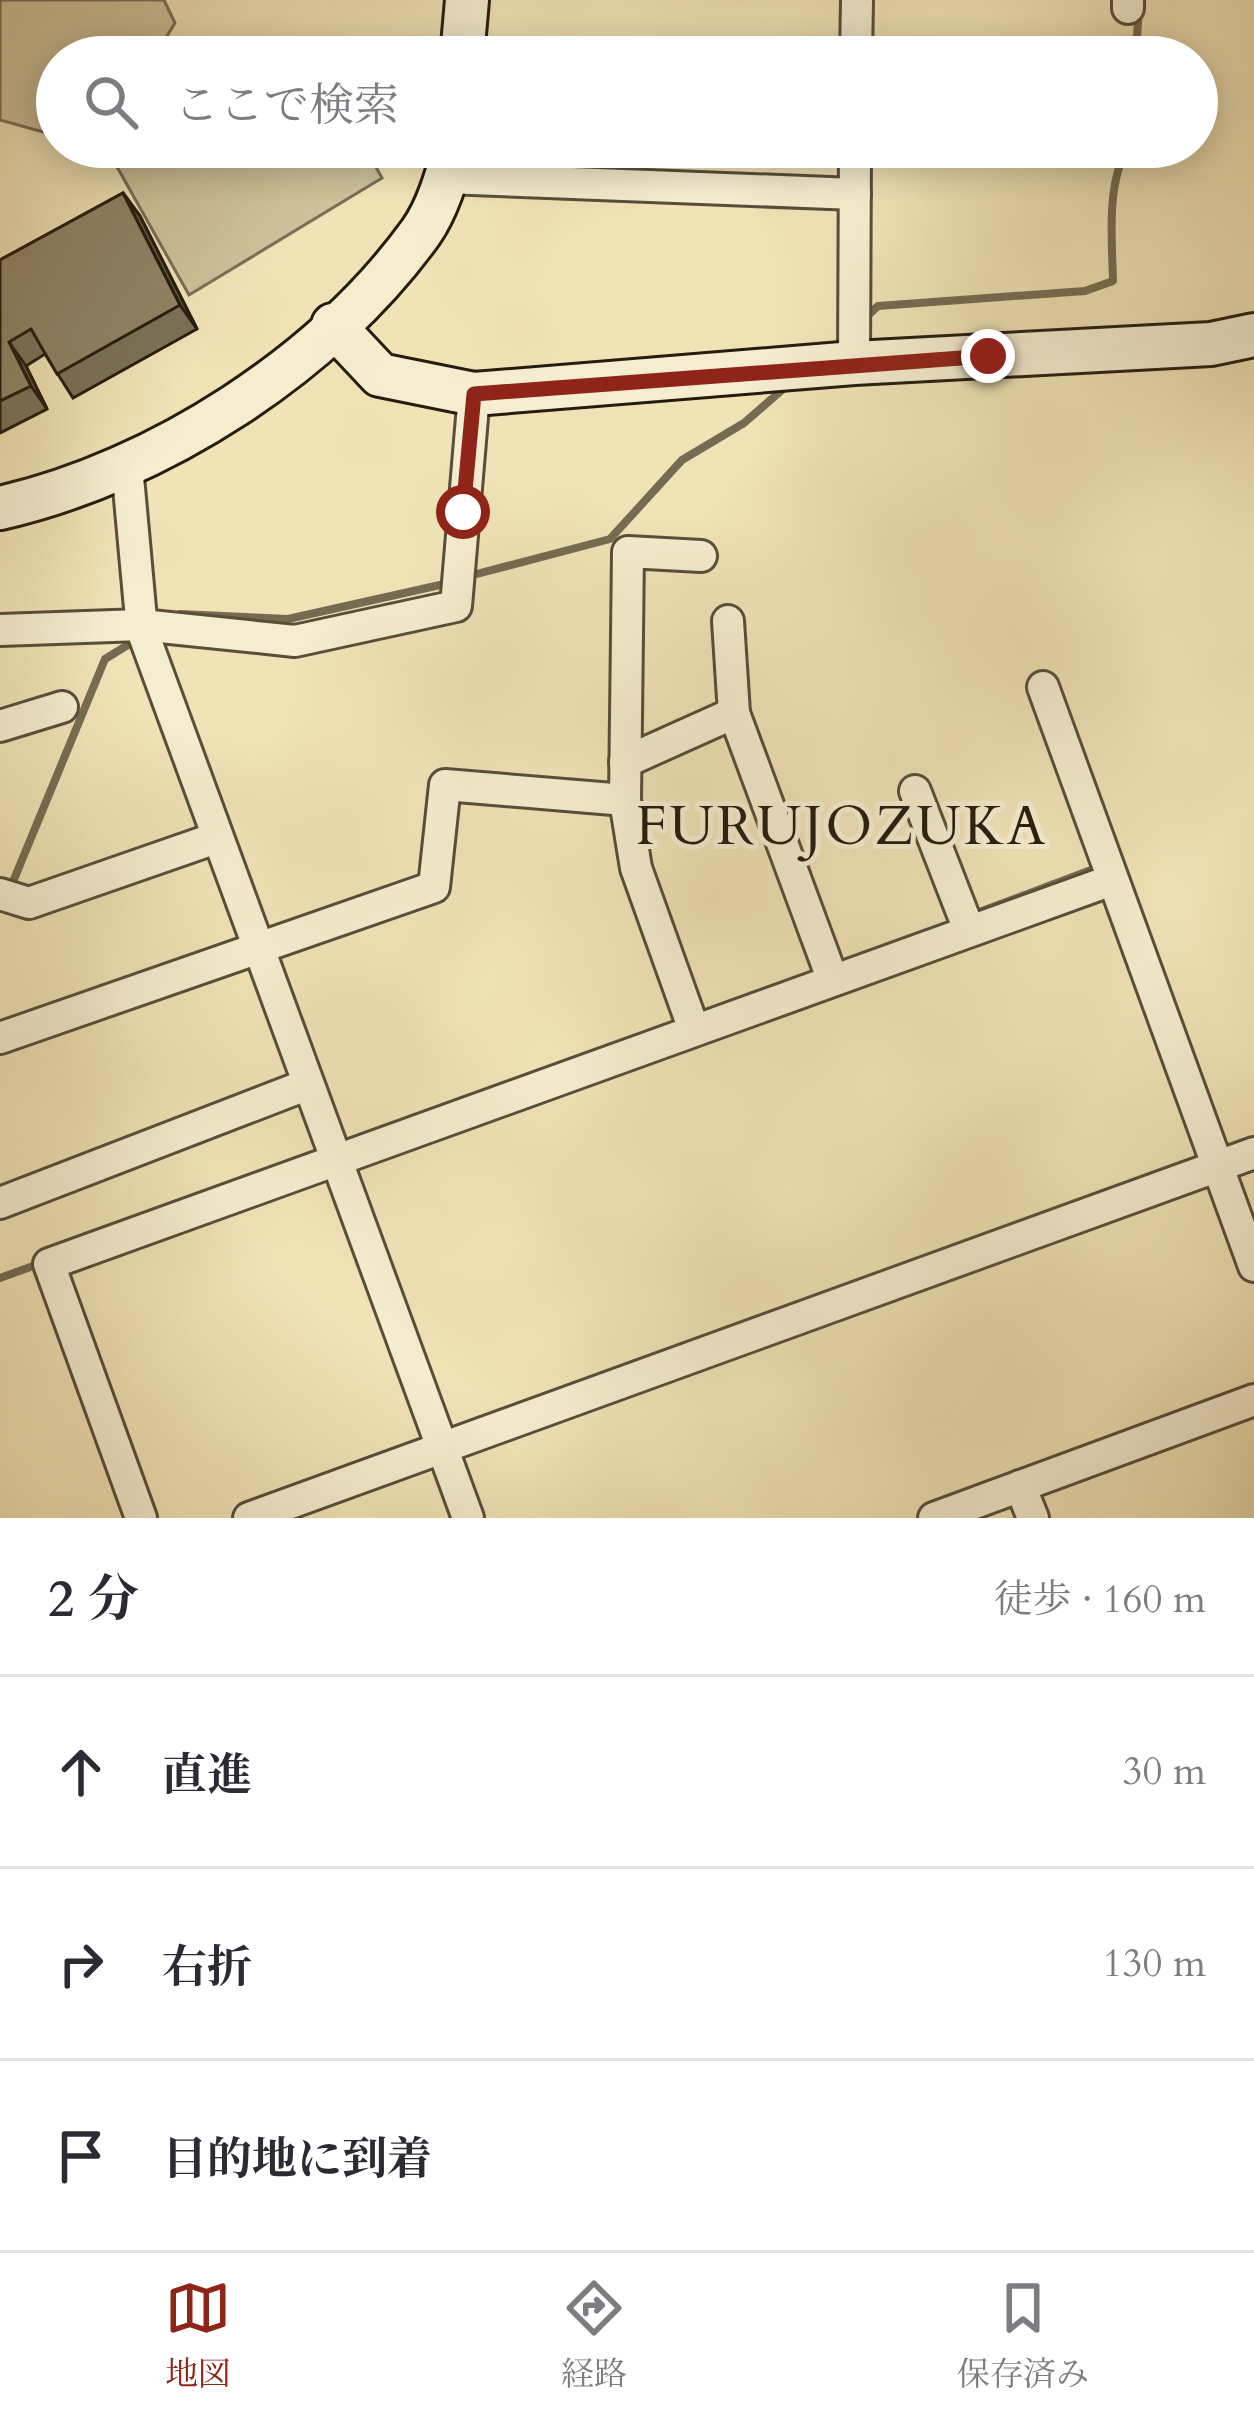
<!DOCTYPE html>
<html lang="ja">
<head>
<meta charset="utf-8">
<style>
	body { margin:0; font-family:Cardo,"Noto Serif JP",serif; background:#f2f2f3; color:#2b2b33 }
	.stop { position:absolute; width:36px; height:36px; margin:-27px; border:9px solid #8f2418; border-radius:50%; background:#fff }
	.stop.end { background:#8f2418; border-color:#fff; box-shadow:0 3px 12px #0008 }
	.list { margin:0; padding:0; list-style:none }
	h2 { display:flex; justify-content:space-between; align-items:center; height:156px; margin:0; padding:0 48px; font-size:51px }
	h2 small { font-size:39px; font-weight:400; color:#7c7c81 }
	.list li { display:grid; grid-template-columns:78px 1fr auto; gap:36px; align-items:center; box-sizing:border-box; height:192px; padding:0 48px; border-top:3px solid #e1e1e2 }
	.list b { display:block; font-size:45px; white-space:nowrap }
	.list em { font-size:39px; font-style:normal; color:#7c7c81 }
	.icon { flex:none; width:66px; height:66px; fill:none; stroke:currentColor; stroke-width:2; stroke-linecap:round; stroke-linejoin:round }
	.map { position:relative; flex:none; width:1254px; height:1518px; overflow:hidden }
	.search { position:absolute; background:#fff; box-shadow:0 6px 30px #0003; left:36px; right:36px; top:36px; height:132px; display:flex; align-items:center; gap:30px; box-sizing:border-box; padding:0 42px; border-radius:66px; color:#7c7c81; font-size:45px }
	.sheet { height:732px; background:#fff }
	nav { display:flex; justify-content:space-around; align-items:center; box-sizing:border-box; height:168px; border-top:3px solid #e1e1e2; background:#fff; font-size:33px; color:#7c7c81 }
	nav a { display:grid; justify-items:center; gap:6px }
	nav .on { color:#8f2418 }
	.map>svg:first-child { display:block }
</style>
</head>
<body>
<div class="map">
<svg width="1254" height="1518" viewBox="0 0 1254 1518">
	<rect width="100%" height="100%" fill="#f0e3b6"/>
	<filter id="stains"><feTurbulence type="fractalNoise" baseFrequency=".00167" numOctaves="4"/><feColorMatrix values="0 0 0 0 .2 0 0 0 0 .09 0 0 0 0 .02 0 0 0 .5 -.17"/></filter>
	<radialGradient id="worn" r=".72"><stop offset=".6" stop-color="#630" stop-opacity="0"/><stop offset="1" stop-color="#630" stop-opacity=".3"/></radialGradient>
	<!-- green -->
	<g fill="#cec19a" stroke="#7a6e55" stroke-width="3">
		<polygon points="0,0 164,0 175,23 154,57 57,57 54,135 0,120"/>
		<polygon points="150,147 365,147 382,178 189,295 116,165"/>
	</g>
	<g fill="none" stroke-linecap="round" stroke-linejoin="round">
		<!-- stream -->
		<g stroke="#766b52" stroke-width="8">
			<polyline points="1123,57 1137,36 1139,9"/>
			<path d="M865,318l13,-12 207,-15 28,-10c-1,-43 -7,-96 15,-134"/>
			<polyline points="469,576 610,539 682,460 744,423 790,383"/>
			<polyline points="180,614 288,619 449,583"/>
			<polyline points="10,889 105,659 136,640"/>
			<polyline points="974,914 1091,870"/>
			<polyline points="0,1278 44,1262"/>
		</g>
		<defs>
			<g id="street">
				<polyline points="1128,0 1128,8"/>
				<polyline points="856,57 857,0"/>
				<polyline points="446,178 855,194"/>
				<polyline points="854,363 855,147"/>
				<polyline points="127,466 142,630 468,1518"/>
				<polyline points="728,621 734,713 832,978"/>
				<polyline points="0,630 141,625 295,641 456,606 474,394"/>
				<polyline points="1043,687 1254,1266"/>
				<polyline points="0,726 62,707"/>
				<polyline points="625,762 734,713"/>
				<polyline points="915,791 969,930"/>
				<polyline points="0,894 29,903 216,838"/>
				<polyline points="693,1027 636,868 625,800 628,552 701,556"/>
				<polyline points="0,1038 434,887 445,785 625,800"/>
				<polyline points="0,1203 306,1085"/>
				<polyline points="1020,1486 1033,1518"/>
				<polyline points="141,1518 49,1264 1112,880"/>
				<polyline points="249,1518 1254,1153"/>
				<polyline points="934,1518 1254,1400"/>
			</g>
			<g id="secondary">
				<polyline points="462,57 467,0"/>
				<polyline points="333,325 380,375 474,394 854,363 1211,344 1254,335"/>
				<path d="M0,508c158,-36 326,-144 421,-276 17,-24 26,-57 34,-85"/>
			</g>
		</defs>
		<!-- street casing -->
		<use href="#street" stroke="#584e3a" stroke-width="36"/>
		<!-- secondary casing -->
		<use href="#secondary" stroke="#261c10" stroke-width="48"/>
		<!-- street -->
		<use href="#street" stroke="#f5edd0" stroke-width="30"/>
		<!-- secondary -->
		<use href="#secondary" stroke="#f5edd0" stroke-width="42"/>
	</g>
	<!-- wall -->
	<polygon fill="#7b7158" stroke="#261c10" stroke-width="3" points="123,193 140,216 197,329 73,398 45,354 26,366 47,409 0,433 0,260"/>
	<!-- shaded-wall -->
	<g fill="#645c47" stroke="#261c10" stroke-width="3">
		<polygon points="123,193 140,216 197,329 180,305"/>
		<polygon points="9,342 26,366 47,409 31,386"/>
	</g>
	<!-- building -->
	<polygon fill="#8f8366" stroke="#261c10" stroke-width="3" points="123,193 180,305 57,374 31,329 9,342 31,386 0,401 0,260"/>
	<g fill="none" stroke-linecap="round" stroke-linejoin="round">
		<!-- route -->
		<polyline stroke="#8f2418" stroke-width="15" points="463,512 474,394 988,356"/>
	</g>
	<g text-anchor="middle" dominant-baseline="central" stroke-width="10" stroke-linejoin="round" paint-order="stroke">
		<!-- neighbourhood labels -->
		<g font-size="54" letter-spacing="3" fill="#261c10" stroke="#f5edd0">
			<text x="842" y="827">FURUJOZUKA</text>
		</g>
	</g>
	<rect width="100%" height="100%" filter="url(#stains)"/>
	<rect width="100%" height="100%" fill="url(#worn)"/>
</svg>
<div class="stop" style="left:463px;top:512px"></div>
<div class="stop end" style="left:988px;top:356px"></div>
<div class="search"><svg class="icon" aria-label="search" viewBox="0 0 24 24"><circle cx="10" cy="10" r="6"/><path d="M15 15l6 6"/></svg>ここで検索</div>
</div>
<section class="sheet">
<h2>2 分<small>徒歩 · 160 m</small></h2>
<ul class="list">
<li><svg class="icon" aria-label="ahead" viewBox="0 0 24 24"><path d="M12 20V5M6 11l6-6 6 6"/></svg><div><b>直進</b></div><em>30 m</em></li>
<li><svg class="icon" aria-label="right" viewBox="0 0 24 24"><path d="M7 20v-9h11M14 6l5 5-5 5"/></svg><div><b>右折</b></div><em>130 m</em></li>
<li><svg class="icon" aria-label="arrive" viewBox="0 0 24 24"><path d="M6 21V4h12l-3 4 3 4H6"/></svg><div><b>目的地に到着</b></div></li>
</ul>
</section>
<nav>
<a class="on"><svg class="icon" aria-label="map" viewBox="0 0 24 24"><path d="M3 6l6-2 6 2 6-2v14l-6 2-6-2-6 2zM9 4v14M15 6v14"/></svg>地図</a>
<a><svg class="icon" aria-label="directions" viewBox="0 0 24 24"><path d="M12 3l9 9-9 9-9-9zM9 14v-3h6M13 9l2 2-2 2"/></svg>経路</a>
<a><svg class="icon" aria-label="saved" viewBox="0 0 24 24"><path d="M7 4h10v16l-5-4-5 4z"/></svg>保存済み</a>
</nav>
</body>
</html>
